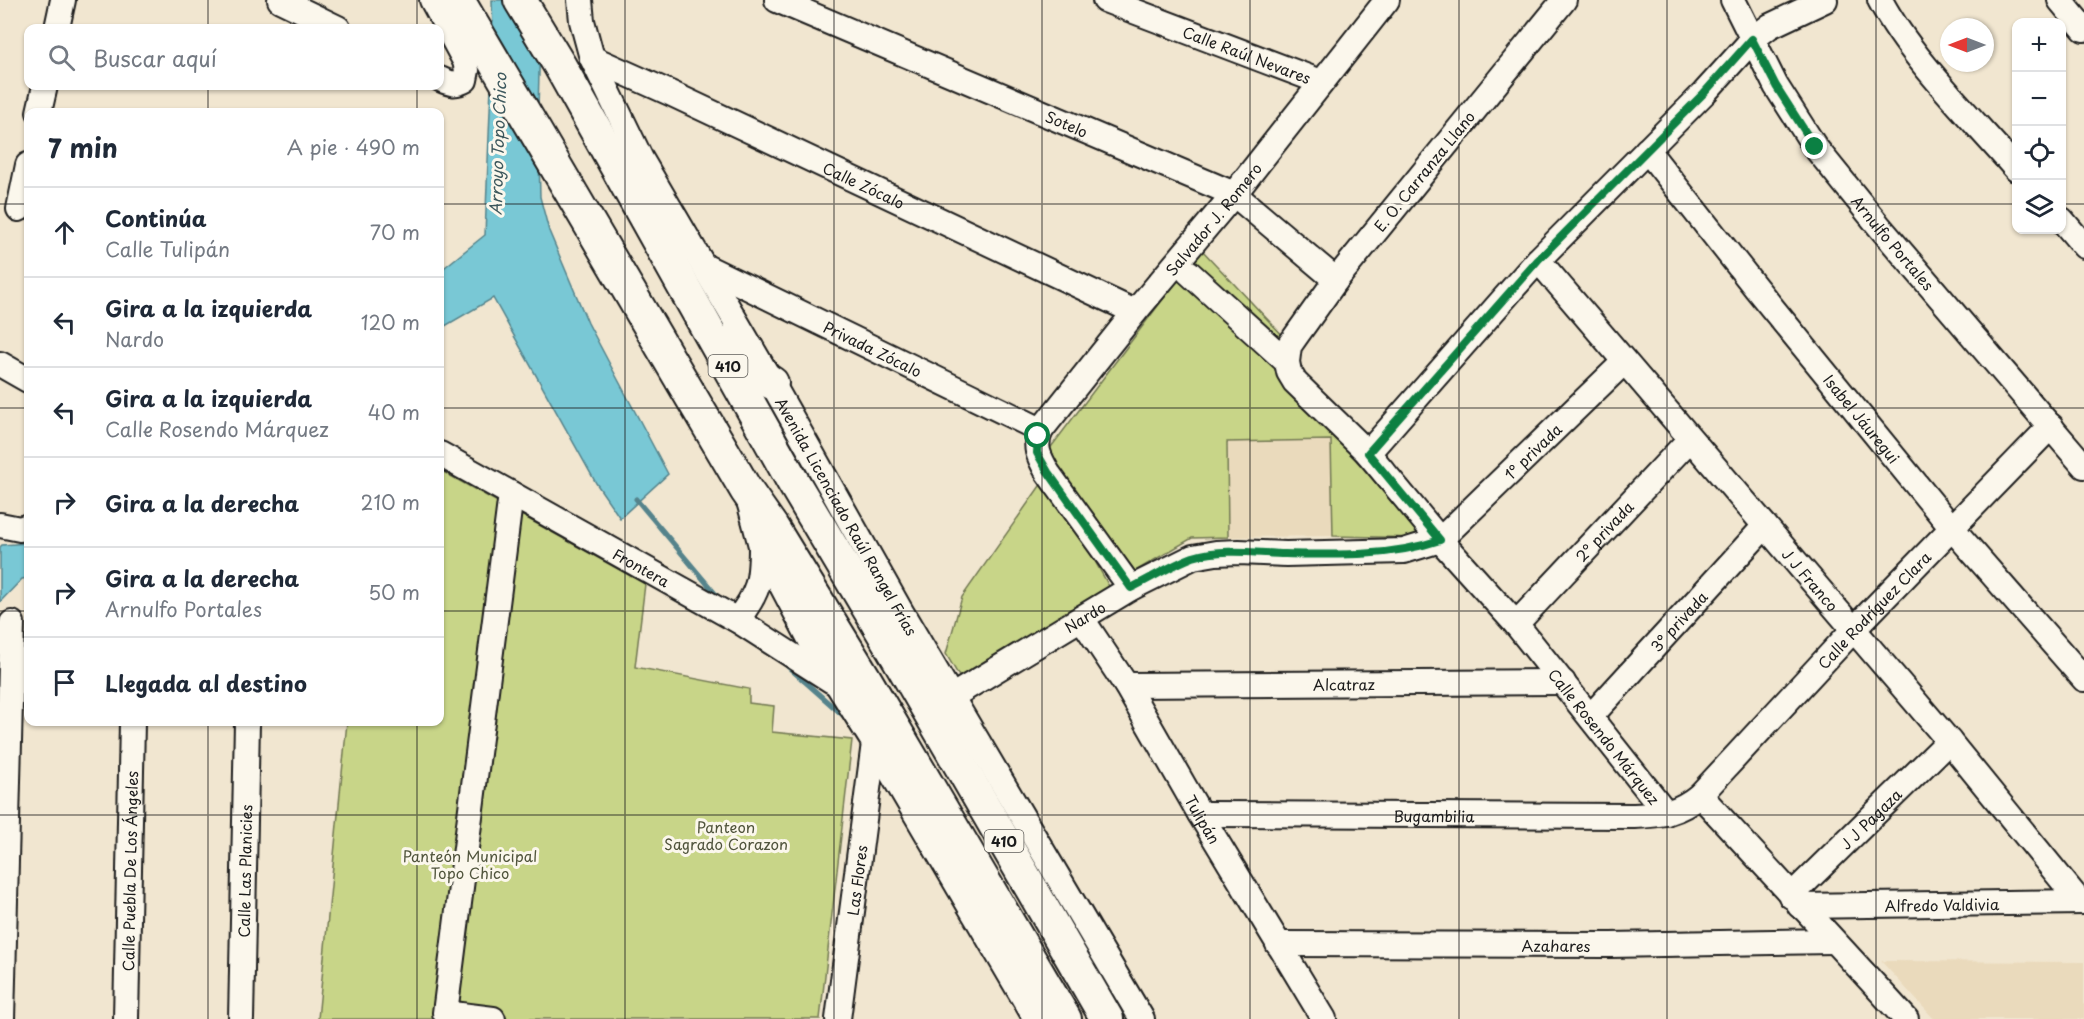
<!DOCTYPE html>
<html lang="es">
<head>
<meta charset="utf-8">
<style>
	body { margin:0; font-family:"Playpen Sans",sans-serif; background:#f6f6f7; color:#1f2937 }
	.controls { position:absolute; right:18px; top:18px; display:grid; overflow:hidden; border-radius:12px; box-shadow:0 2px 4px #0004 }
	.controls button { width:54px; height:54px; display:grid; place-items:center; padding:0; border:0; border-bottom:2px solid #e0e1e3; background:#fff; color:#1f2937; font:30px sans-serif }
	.compass { position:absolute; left:1940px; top:18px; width:54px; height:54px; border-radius:50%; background:#fff; box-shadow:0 2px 4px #0004; rotate:270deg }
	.stop { position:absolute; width:18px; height:18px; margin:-14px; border:4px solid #0b8043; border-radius:50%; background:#fff }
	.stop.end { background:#0b8043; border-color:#fff; box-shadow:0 2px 6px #0008 }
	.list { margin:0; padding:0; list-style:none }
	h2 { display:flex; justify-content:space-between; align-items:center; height:78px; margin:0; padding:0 24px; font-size:26px }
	h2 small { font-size:20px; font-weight:400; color:#747a83 }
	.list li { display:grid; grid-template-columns:39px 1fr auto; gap:18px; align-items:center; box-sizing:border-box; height:90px; padding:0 24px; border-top:2px solid #e0e1e3 }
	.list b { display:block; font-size:22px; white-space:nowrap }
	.list p { margin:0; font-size:20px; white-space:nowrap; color:#747a83 }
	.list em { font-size:20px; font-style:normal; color:#747a83 }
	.icon { flex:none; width:33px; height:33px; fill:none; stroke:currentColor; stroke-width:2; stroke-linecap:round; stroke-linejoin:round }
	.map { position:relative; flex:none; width:2084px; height:1019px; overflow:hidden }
	.search { position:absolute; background:#fff; box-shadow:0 2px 4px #0004; left:24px; top:24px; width:420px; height:66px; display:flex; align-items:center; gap:15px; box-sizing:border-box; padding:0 21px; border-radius:12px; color:#747a83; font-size:22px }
	.panel { position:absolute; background:#fff; box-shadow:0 2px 4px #0004; left:24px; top:108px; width:420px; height:618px; border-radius:12px }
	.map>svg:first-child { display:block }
</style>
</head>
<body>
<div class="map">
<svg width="2084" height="1019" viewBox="0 0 2084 1019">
	<rect width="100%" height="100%" fill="#f1e6d0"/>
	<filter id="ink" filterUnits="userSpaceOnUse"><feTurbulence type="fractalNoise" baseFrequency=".0167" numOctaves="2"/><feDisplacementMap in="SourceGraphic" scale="12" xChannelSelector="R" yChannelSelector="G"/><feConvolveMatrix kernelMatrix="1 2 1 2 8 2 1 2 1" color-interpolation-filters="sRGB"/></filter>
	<g filter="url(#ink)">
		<!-- built -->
		<g fill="#eadabc">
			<polygon points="1331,440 1333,536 1228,537 1227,442"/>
			<polygon points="1881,961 2084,962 2084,1019 1934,1019"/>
		</g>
		<!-- green -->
		<g fill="#c8d588" stroke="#727852" stroke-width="1.5">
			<polygon points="1201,249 1287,340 1275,366 1423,538 1333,536 1331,440 1227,442 1228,537 1192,538 1132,573 1083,500 1045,455"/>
			<polygon points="440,470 645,584 635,667 749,689 749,703 774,706 772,732 852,740 820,1019 318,1019 347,722 440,722"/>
			<polygon points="1047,476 1110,588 960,678 946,654 962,597"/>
		</g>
		<!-- water -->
		<g fill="#79c8d5" stroke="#54838b" stroke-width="1.5">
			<polygon points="492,0 541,0 538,110 540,197 549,231 588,323 668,474 620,518 596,483 493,298 440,329 440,271 485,235 493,36"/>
			<polygon points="28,543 28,578 22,579 0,602 0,547 2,545"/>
		</g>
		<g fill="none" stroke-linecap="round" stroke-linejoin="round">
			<!-- stream -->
			<g stroke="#54838b" stroke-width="5">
				<polyline points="636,499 719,598"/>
				<polyline points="787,666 847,719"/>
			</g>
			<defs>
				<g id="minor">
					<polyline points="280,0 338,28"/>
					<path d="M432,0l33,61 2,9 -2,10c-10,6 -16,3 -25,-1"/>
					<path id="s1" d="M580,0l2,21 10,37 49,101 131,224 128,227 242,409"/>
					<path id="s2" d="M777,0l457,194 102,86"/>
					<path id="s3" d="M1105,0l216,82"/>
					<path id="s4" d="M1564,0l-228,280 -40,56 -7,10 -2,16 2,10 6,10 73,71 72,87 76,84 150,189"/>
					<path id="s5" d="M1733,0l43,86 39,61 64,79 205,240"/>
					<path d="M1880,0c31,59 92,118 136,169"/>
					<polyline points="2060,0 2084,29"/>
					<polyline points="57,28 63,0"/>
					<path id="s6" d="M592,58l78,35 465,219"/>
					<polyline points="39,112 45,86"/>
					<path id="s7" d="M1647,150l109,138 195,239 133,152"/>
					<polyline points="19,209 28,165"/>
					<polyline points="2062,220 2084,246"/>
					<path id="s8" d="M1538,260l411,481 131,161"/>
					<path id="s9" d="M704,266l337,164"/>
					<polyline points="1188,272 1287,362"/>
					<polyline points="0,364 28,380"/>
					<polyline points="1368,453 1538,260 1704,93 1753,39 1770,26 1825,0"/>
					<path id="s10" d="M440,454l297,166 95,61"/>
					<polyline points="749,501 761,546 814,647 874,743 1036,1019"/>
					<polyline points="0,525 20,529 28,526"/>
					<path id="s11" d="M1131,588l-83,-115c-9,-16 -15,-26 -7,-43l94,-118 99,-118 153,-194"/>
					<path id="s12" d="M1082,619l44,66 74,129 124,205"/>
					<path d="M737,620c22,-28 24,-39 24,-74"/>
					<path id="s13" d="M1516,624l174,-185"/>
					<path id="s14" d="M1126,685l437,-3"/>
					<path id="s15" d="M951,697l180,-109 62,-31 23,-4 23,-1 47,2 118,-3 36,-11 184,-178"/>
					<path id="s16" d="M1591,716l174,-190"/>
					<polyline points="1700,795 1906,1019"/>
					<path id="s17" d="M1200,814l434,2c28,-1 44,-3 66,-21l154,-166 197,-203"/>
					<path id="s18" d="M1791,896l158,-155"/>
					<path id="s19" d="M1800,906l284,-4"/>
					<path id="s20" d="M1278,944l332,1 223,-4"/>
					<polyline points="2,1019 12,623"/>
					<path id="s21" d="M126,1019l6,-297"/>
					<path id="s22" d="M241,1019l6,-297"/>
					<polyline points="493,1019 445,1013 511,494"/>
					<path id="s23" d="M838,1019l36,-276"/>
				</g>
				<g id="major">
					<polyline points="458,0 746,490 772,527 864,677 1065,1019"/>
					<polyline points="520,0 560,66 792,480 901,663 1107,1019"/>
					<polyline points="731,341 753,370 772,383"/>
				</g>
			</defs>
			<!-- minor casing -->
			<use href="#minor" stroke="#1c1c1c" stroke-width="28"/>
			<!-- major casing -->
			<use href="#major" stroke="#1c1c1c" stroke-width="36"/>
			<!-- minor -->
			<use href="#minor" stroke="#fbf7ec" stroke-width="24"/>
			<!-- major -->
			<use href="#major" stroke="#fbf7ec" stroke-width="32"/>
		</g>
	</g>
	<g fill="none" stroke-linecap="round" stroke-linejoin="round" filter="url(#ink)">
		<!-- route -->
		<path stroke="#0b8043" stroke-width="8" d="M1038,436l-1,17 11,19 83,116c20,-10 41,-23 62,-31 30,-9 62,-4 92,-3 51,1 106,3 155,-14l-72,-87 170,-193 166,-167 48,-54 24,47 39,61"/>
	</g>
	<!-- grid -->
	<path fill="none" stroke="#1c1c1c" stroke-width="1.5" stroke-opacity="0.55" d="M208,0v28M417,0v28M625,0v1019M834,0v1019M1042,0v1019M1250,0v1019M1459,0v1019M1667,0v1019M1876,0v1019M208,86v26M417,86v26M0,204h28M440,204h1576M2062,204h22M0,408h28M440,408h1644M0,611h28M440,611h1644M208,722v297M417,722v297M0,815h2084"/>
	<g text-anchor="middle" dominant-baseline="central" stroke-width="6" stroke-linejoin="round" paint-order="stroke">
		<!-- shield labels -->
		<g fill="#fbf7ec" stroke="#5f5e5a" stroke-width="1.5">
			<rect x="708.5" y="355" width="39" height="22" rx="4.5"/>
			<rect x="984.5" y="830" width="39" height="22" rx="4.5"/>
		</g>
		<g font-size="14" font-weight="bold" fill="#1c1c1c">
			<text x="728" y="366">410</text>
			<text x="1004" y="841">410</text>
		</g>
		<!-- street labels -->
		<g font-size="15" fill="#1c1c1c" stroke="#fbf7ec">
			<text stroke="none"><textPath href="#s3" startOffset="152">Calle Raúl Nevares</textPath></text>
			<text stroke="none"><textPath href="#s2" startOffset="315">Sotelo</textPath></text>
			<text transform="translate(1424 171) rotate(-51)">E. O. Carranza Llano</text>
			<text stroke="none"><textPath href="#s6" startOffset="300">Calle Zócalo</textPath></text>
			<text stroke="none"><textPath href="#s11" startOffset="460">Salvador J. Romero</textPath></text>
			<text stroke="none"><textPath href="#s5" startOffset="292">Arnulfo Portales</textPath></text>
			<text stroke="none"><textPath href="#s9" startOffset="188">Privada Zócalo</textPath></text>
			<text stroke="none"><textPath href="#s7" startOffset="344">Isabel Jáuregui</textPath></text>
			<text stroke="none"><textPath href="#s15" startOffset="657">1° privada</textPath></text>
			<text stroke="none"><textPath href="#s1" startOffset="584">Avenida Licenciado Raúl Rangel Frías</textPath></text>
			<text stroke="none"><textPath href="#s13" startOffset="128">2° privada</textPath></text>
			<text stroke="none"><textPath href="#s10" startOffset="231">Frontera</textPath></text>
			<text stroke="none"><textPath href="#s8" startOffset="420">J J Franco</textPath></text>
			<text stroke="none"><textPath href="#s17" startOffset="759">Calle Rodríguez Clara</textPath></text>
			<text stroke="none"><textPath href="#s15" startOffset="156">Nardo</textPath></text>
			<text stroke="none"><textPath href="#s16" startOffset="129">3° privada</textPath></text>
			<text stroke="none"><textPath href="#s14" startOffset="218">Alcatraz</textPath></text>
			<text stroke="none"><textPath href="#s4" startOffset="951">Calle Rosendo Márquez</textPath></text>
			<text stroke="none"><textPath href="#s17" startOffset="234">Bugambilia</textPath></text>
			<text stroke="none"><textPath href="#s18" startOffset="111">J J Pagaza</textPath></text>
			<text stroke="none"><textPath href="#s12" startOffset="234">Tulipán</textPath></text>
			<text stroke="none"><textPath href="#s21" startOffset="148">Calle Puebla De Los Ángeles</textPath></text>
			<text stroke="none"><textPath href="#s22" startOffset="148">Calle Las Planicies</textPath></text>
			<text stroke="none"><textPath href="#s23" startOffset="140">Las Flores</textPath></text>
			<text stroke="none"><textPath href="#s19" startOffset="142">Alfredo Valdivia</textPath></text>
			<text stroke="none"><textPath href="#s20" startOffset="278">Azahares</textPath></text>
		</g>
		<!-- park labels -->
		<g font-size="15" fill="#50543c" stroke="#fbf7ec">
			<text x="726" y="826">Panteon<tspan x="726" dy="17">Sagrado Corazon</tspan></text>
			<text x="470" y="855">Panteón Municipal<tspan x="470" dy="17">Topo Chico</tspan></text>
		</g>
		<!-- water labels -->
		<g font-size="16" font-style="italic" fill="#3d585d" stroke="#fbf7ec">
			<text transform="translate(497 144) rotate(-88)">Arroyo Topo Chico</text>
		</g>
	</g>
</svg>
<div class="controls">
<button>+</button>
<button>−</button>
<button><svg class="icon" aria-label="locate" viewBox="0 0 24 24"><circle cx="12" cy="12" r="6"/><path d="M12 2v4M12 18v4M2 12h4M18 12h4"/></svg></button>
<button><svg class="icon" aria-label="layers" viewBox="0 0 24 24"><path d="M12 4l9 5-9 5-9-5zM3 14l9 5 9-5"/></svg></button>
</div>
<svg class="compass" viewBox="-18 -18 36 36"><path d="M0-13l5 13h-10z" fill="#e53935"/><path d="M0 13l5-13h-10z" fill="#747a83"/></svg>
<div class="stop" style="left:1038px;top:436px"></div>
<div class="stop end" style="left:1815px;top:147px"></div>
<div class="search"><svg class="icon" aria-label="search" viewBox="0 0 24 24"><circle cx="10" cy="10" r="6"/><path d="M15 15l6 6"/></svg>Buscar aquí</div>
<section class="panel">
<h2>7 min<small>A pie · 490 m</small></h2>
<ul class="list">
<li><svg class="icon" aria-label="ahead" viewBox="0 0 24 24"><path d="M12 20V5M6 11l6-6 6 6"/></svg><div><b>Continúa</b><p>Calle Tulipán</p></div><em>70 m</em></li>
<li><svg class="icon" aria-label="left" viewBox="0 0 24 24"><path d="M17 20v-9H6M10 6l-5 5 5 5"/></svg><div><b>Gira a la izquierda</b><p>Nardo</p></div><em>120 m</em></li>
<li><svg class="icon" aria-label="left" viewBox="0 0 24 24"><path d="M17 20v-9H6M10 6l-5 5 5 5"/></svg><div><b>Gira a la izquierda</b><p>Calle Rosendo Márquez</p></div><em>40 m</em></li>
<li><svg class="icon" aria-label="right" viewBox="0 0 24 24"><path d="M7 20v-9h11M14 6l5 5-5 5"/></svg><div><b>Gira a la derecha</b></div><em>210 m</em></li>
<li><svg class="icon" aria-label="right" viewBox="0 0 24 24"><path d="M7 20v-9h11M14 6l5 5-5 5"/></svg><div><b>Gira a la derecha</b><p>Arnulfo Portales</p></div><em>50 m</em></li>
<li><svg class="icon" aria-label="arrive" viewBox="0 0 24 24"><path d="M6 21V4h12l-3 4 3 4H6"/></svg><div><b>Llegada al destino</b></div></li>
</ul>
</section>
</div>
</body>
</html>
